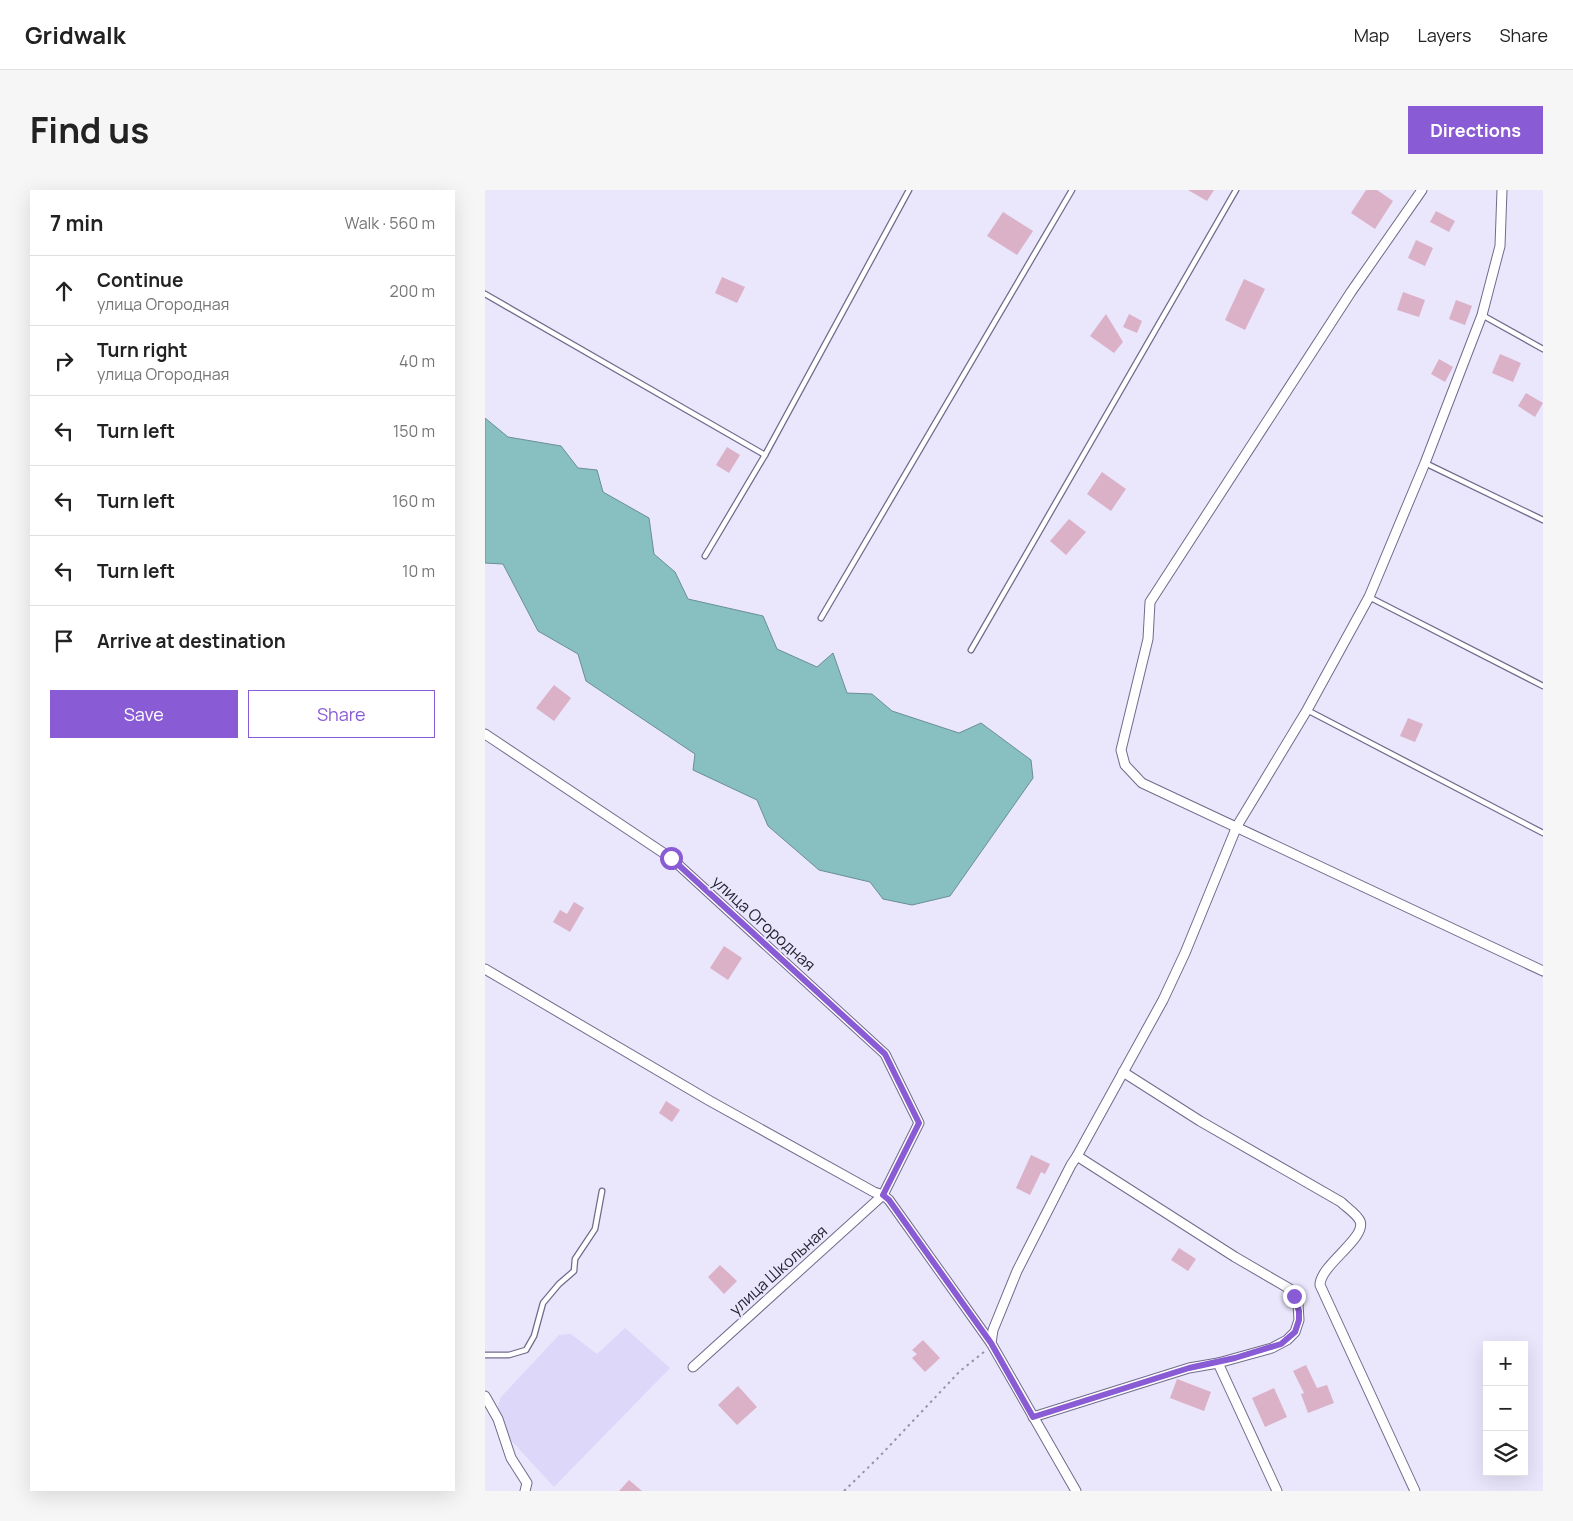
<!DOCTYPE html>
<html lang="en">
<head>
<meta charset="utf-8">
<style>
	body { margin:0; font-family:Manrope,sans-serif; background:#f6f6f6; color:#222 }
	.controls { position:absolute; right:15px; bottom:15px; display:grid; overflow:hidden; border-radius:0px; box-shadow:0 5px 20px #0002 }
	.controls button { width:45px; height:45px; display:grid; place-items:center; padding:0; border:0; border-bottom:1px solid #e0e0e0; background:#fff; color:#222; font:25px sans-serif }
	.stop { position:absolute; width:15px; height:15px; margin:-11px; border:4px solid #895bd4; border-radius:50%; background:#fff }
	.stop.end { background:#895bd4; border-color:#fff; box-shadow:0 1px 5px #0008 }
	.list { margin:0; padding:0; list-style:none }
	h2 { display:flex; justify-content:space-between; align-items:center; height:65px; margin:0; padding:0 20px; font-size:21px }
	h2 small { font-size:16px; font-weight:400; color:#767676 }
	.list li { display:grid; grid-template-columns:32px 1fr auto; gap:15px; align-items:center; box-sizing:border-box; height:70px; padding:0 20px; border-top:1px solid #e0e0e0 }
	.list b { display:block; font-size:19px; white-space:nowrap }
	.list p { margin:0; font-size:16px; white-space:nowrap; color:#767676 }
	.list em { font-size:16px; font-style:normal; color:#767676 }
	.actions { display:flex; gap:10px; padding:15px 20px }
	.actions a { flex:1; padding:11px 0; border:1px solid #895bd4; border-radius:0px; text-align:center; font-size:18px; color:#895bd4 }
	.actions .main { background:#895bd4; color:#fff }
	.icon { flex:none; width:28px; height:28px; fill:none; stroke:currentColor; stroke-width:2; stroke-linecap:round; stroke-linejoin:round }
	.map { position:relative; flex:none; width:1058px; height:1301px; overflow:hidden; border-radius:0px }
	header { display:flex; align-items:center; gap:30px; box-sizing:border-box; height:70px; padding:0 25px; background:#fff; border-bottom:1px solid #e0e0e0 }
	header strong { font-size:24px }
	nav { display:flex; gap:28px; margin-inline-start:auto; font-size:18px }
	.intro { display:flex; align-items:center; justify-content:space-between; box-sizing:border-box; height:120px; padding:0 30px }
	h1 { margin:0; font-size:35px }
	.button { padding:12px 22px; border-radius:0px; background:#895bd4; color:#fff; font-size:18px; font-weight:700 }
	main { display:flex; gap:30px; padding:0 30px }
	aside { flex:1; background:#fff; border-radius:0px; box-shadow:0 5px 20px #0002 }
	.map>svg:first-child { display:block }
</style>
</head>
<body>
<header>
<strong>Gridwalk</strong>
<nav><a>Map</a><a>Layers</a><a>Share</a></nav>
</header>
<div class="intro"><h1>Find us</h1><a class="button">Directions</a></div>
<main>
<aside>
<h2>7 min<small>Walk · 560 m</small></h2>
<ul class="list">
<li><svg class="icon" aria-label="ahead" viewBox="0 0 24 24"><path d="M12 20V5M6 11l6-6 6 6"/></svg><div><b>Continue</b><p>улица Огородная</p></div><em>200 m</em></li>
<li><svg class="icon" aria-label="right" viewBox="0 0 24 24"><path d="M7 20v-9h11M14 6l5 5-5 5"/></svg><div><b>Turn right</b><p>улица Огородная</p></div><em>40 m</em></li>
<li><svg class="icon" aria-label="left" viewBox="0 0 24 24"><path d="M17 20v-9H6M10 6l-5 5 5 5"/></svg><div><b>Turn left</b></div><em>150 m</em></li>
<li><svg class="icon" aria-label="left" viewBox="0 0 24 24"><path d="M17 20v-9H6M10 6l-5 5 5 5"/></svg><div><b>Turn left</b></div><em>160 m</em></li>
<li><svg class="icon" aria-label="left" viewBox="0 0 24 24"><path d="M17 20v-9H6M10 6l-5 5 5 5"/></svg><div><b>Turn left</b></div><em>10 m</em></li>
<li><svg class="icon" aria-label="arrive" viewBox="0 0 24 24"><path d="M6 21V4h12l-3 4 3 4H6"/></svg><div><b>Arrive at destination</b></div></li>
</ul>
<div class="actions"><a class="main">Save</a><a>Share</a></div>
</aside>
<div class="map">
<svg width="1058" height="1301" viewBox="0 0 1058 1301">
	<rect width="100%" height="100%" fill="#eae6fc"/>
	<!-- built -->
	<polygon fill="#ddd7fa" points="140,1138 185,1178 69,1297 23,1247 12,1220 16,1207 74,1145 86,1144 112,1164"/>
	<!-- water -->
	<polygon fill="#88bfc1" stroke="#698f95" points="0,228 23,247 76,256 93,278 112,280 118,302 164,328 169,364 190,382 203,409 278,426 292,459 332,477 348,463 362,503 387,504 407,521 474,543 496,533 546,570 548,588 465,706 427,715 398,709 385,692 334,680 283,636 272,610 208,580 210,564 101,491 93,464 53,441 18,374 0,373"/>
	<!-- building -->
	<g fill="#dbb1c8">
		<polygon points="703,0 729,0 722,11"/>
		<polygon points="881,0 892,0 908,11 890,39 866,23"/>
		<polygon points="951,21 970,31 964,42 945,32"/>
		<polygon points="518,22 548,41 532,65 502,46"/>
		<polygon points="931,50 948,58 940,76 923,68"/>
		<polygon points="237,87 260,97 252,113 230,103"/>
		<polygon points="759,89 780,99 760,140 740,130"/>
		<polygon points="918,102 940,110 934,127 912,120"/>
		<polygon points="971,110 987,116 980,135 964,129"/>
		<polygon points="621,124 638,152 629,163 605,146"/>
		<polygon points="644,124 657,131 652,143 638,137"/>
		<polygon points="1015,164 1036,173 1028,192 1007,183"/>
		<polygon points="954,169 968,177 960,192 946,184"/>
		<polygon points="1041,203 1058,213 1050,227 1033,216"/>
		<polygon points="242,257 255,265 244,283 231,275"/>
		<polygon points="617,282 641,299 626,321 602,304"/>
		<polygon points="584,329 601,342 581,365 565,351"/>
		<polygon points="69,495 86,508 69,531 51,518"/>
		<polygon points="923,528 938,534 930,552 915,546"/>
		<polygon points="89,712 99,718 85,742 68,732 75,720 82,724"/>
		<polygon points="239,756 257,768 243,790 225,778"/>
		<polygon points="181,911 195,920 187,932 174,923"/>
		<polygon points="546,965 565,974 560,984 556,982 545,1005 531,998"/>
		<polygon points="694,1058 711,1069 703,1081 686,1070"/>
		<polygon points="235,1075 252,1091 239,1104 223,1087"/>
		<polygon points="438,1150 455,1168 440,1182 427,1168 432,1164 427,1160"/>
		<polygon points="821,1175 832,1198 842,1195 849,1213 823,1223 816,1204 819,1203 808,1181"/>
		<polygon points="692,1189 726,1202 719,1221 685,1208"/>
		<polygon points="253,1196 272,1217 252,1235 233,1215"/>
		<polygon points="789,1198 802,1227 780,1237 767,1208"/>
		<polygon points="144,1290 157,1301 134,1301"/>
	</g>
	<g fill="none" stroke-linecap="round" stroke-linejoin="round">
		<defs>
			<g id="lane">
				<polyline points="0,104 280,265"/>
				<polyline points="997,125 1058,159"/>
				<polyline points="940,273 1058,330"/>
				<polyline points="220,366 280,265 424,0"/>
				<polyline points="884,407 1058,496"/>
				<polyline points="336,428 587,0"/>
				<polyline points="486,460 751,0"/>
				<polyline points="822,520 1058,643"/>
				<polyline points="0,1165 24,1165 41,1160 49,1146 58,1113 74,1094 89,1081 90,1069 110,1039 117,1001"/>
			</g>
			<g id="street">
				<polyline points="937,0 866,102 665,412 663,449 636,560 640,575 657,593 1058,781"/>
				<polyline points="0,544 186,668 400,864 434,933 398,1005 208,1177"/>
				<polyline points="0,779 225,911 389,1002 398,1005 404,1010 506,1153 591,1301"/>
				<path d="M638,882l77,49 141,81c5,5 16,12 19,19 7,17 -40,44 -40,64l95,206"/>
				<polyline points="506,1153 508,1140 532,1081 586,975 592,966 678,810 700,763 752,636 822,520 884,407 940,273 997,125 1015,56 1017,0"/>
				<polyline points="733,1173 792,1301"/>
				<polyline points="0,1206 13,1229 26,1268 42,1293 40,1301"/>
				<polyline points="548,1227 704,1178 733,1173 787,1158 802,1150 810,1142 814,1130 813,1114 805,1099 750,1067 592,966"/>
			</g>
		</defs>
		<!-- lane casing -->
		<use href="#lane" stroke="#716b8b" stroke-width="7"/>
		<!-- street casing -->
		<use href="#street" stroke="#716b8b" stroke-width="11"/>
		<!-- path -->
		<polyline stroke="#9693a5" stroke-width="2" stroke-dasharray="2.5 4" stroke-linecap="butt" points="359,1301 394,1267 475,1181 499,1162"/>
		<!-- lane -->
		<use href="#lane" stroke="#fff" stroke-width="4.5"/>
		<!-- street -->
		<use href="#street" stroke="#fff" stroke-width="9"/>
	</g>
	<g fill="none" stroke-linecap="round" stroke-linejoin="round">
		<!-- route -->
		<polyline stroke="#895bd4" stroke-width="6" points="186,668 400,864 434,933 398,1005 404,1010 506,1153 548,1227 704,1178 750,1168 796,1154 810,1142 814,1130 814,1121 809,1106"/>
	</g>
	<g text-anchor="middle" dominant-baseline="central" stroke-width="4.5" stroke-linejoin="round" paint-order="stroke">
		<!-- street labels -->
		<g font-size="16" fill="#221f2d" stroke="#eae6fc">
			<text transform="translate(279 733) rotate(42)">улица Огородная</text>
			<text transform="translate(293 1080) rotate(-42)">улица Школьная</text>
		</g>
	</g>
</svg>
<div class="controls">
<button>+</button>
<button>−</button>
<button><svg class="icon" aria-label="layers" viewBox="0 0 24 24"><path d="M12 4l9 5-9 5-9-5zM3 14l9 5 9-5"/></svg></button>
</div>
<div class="stop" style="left:186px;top:668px"></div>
<div class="stop end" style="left:809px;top:1106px"></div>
</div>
</main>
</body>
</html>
